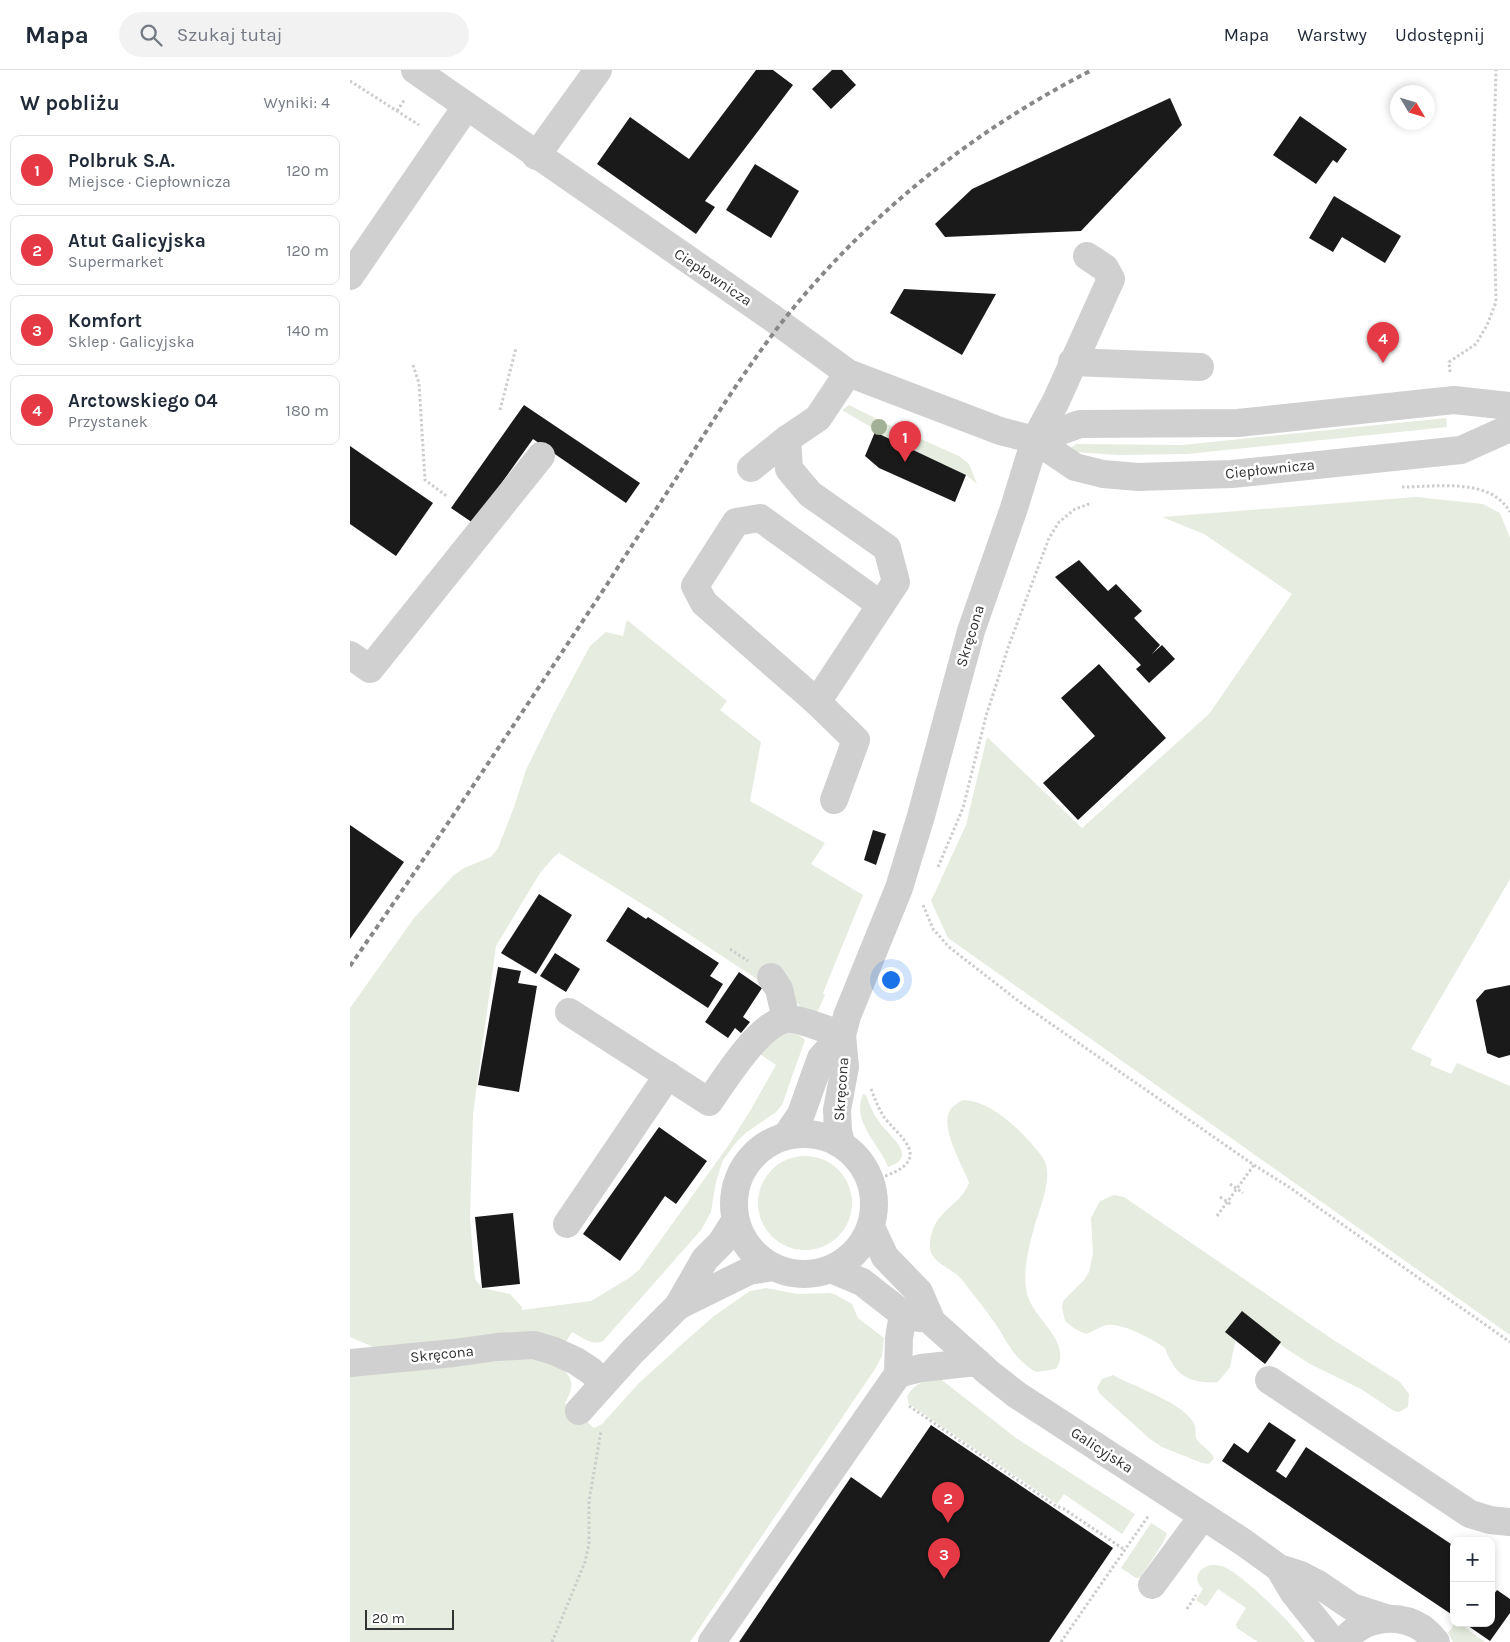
<!DOCTYPE html>
<html lang="pl">
<head>
<meta charset="utf-8">
<style>
	body { margin:0; font-family:Karla,sans-serif; background:#f2f2f3; color:#1f2937 }
	.controls { position:absolute; right:15px; bottom:15px; display:grid; overflow:hidden; border-radius:10px; box-shadow:0 2px 8px #0003 }
	.controls button { width:45px; height:45px; display:grid; place-items:center; padding:0; border:0; border-bottom:1px solid #e0e1e3; background:#fff; color:#1f2937; font:25px sans-serif }
	.compass { position:absolute; left:1040px; top:15px; width:45px; height:45px; border-radius:50%; background:#fff; box-shadow:0 2px 8px #0003; rotate:128deg }
	.scale { position:absolute; left:15px; bottom:12px; width:89px; box-sizing:border-box; padding-left:5px; border:2px solid #333; border-top:0; font-size:14px; line-height:18px; white-space:nowrap; color:#333; -webkit-text-stroke:4px #fff; paint-order:stroke }
	.you { position:absolute; left:540px; top:909px; width:18px; height:18px; margin:-12px; border:4px solid #fff; border-radius:50%; background:#1a73e8; box-shadow:0 0 0 8px #1a73e833 }
	.badge { display:grid; place-items:center; width:32px; height:32px; border-radius:50%; background:#e63946; color:#fff; font-size:16px; font-weight:700 }
	.pin { position:absolute; translate:-50% -41px; filter:drop-shadow(0 1px 2px #0008) }
	.pin::after { content:''; position:absolute; top:26px; width:18px; height:15px; background:inherit; clip-path:polygon(0 0,100% 0,50% 100%) }
	.list { margin:0; padding:0; list-style:none }
	h2 { display:flex; justify-content:space-between; align-items:center; height:65px; margin:0; padding:0 20px; font-size:21px }
	h2 small { font-size:16px; font-weight:400; color:#747a83 }
	.list li { display:grid; grid-template-columns:32px 1fr auto; gap:15px; align-items:center; box-sizing:border-box; height:70px; margin:0 10px 10px; padding:0 10px; border:1px solid #e0e1e3; border-radius:10px }
	.list b { display:block; font-size:19px; white-space:nowrap }
	.list p { margin:0; font-size:16px; white-space:nowrap; color:#747a83 }
	.list em { font-size:16px; font-style:normal; color:#747a83 }
	.icon { flex:none; width:28px; height:28px; fill:none; stroke:currentColor; stroke-width:2; stroke-linecap:round; stroke-linejoin:round }
	.map { position:relative; flex:none; width:1160px; height:1572px; overflow:hidden }
	header { display:flex; align-items:center; gap:30px; box-sizing:border-box; height:70px; padding:0 25px; background:#fff; border-bottom:1px solid #e0e1e3 }
	header strong { font-size:24px }
	nav { display:flex; gap:28px; margin-inline-start:auto; font-size:18px }
	.search { width:350px; height:45px; background:#f2f2f3; display:flex; align-items:center; gap:12px; box-sizing:border-box; padding:0 18px; border-radius:28px; color:#747a83; font-size:19px }
	main { display:flex }
	aside { flex:1; background:#fff }
	.map>svg:first-child { display:block }
</style>
</head>
<body>
<header>
<strong>Mapa</strong>
<div class="search"><svg class="icon" aria-label="search" viewBox="0 0 24 24"><circle cx="10" cy="10" r="6"/><path d="M15 15l6 6"/></svg>Szukaj tutaj</div>
<nav><a>Mapa</a><a>Warstwy</a><a>Udostępnij</a></nav>
</header>
<main>
<aside>
<h2>W pobliżu<small>Wyniki: 4</small></h2>
<ul class="list">
<li><span class="badge">1</span><div><b>Polbruk S.A.</b><p>Miejsce · Ciepłownicza</p></div><em>120 m</em></li>
<li><span class="badge">2</span><div><b>Atut Galicyjska</b><p>Supermarket</p></div><em>120 m</em></li>
<li><span class="badge">3</span><div><b>Komfort</b><p>Sklep · Galicyjska</p></div><em>140 m</em></li>
<li><span class="badge">4</span><div><b>Arctowskiego 04</b><p>Przystanek</p></div><em>180 m</em></li>
</ul>
</aside>
<div class="map">
<svg width="1160" height="1572" viewBox="0 0 1160 1572">
	<rect width="100%" height="100%" fill="#fff"/>
	<!-- green -->
	<g fill="#e6ecdf">
		<polygon points="499,335 539,355 609,386 619,394 627,414 616,405 525,362 526,360 492,340"/>
		<polygon points="1096,348 1097,357 837,384 768,385 725,382 721,378 726,374 832,375"/>
		<polygon points="1066,427 1133,434 1150,443 1160,468 1160,809 1061,979 1082,989 1080,995 1101,1004 1107,993 1160,1016 1160,1265 598,868 581,831 616,755 637,667 732,758 859,644 942,524 854,464 812,447"/>
		<path d="M277,550l100,81 -7,9 41,32 -11,59 75,42 -14,21 52,31 -40,98 2,2 -8,18 -15,-4 -8,-10 -34,-18 -108,-71 -93,-57 -5,4 -14,16 -44,73 -23,168 -3,104 5,61 7,9 28,6 12,13v3l69,-9 38,-23 10,-8 87,-121 24,-38 26,-46 -16,-11c10,-14 30,-30 45,-14l-23,65 -6,7 -29,20 -9,8 -15,20 -7,22 -5,30 -10,18 -98,111c-10,5 -22,-4 -31,-9l-6,10 -22,16c20,12 37,18 21,45l29,25 8,-4 37,-41 42,-38 33,-29 36,-25 16,-3 31,6 33,-1 6,2 16,9 6,14 26,20 -2,18 -7,13 -185,273h-340v-272l26,-22 -26,-11v-329l64,-90 40,-43 10,-7 27,-11 7,-9 15,-38 13,-40 28,-57 36,-67 16,-14 17,4z"/>
		<path d="M513,1024l3,1c3,10 8,20 14,28 9,13 40,34 8,44 -9,-24 -37,-45 -25,-73z"/>
		<path d="M613,1030c20,1 35,12 50,25 8,7 28,27 32,37 7,15 -4,44 -9,59 -6,21 -13,46 -10,68 4,30 48,51 30,80l-20,3c-23,-14 -27,-28 -41,-49 -10,-14 -22,-29 -33,-43 -11,-14 -35,-17 -32,-38 4,-33 30,-35 39,-59 -6,-18 -31,-57 -18,-74 2,-3 8,-7 12,-9z"/>
		<circle cx="455" cy="1133" r="47"/>
		<path d="M764,1125l10,2 208,142 68,43 9,12 -1,13 -9,5 -5,-1 -33,-22 -51,-25 -25,-16 -21,-17 -28,6 -6,30 -12,15c-30,2 -43,-7 -53,-34 -12,-9 -44,-26 -58,-23 -7,1 -14,7 -21,9l-11,-5 -10,-8 -3,-14 1,-6 21,-21 5,-8 4,-18 -2,-36 9,-17z"/>
		<path d="M763,1305c19,11 75,29 82,51 1,4 0,8 1,12 4,8 13,10 18,20l-5,6 -7,-1 -40,-16 -12,-8 -50,-45 -3,-6 5,-9z"/>
		<path d="M588,1307l78,61 119,76 -13,20 -58,-40 -7,10 -148,-100 -2,-7c6,-13 18,-17 31,-20z"/>
		<polygon points="801,1453 817,1463 813,1473 790,1508 786,1508 771,1498"/>
		<path d="M861,1495c5,0 10,0 15,3 19,9 67,56 79,74h-47l-21,-14 -1,-4 10,-16 -28,-19 -11,16 -2,1 -9,-6 7,-11c-11,-10 -5,-21 8,-24z"/>
		<polygon points="1105,1553 1109,1553 1135,1572 1103,1572 1098,1563"/>
	</g>
	<!-- building -->
	<g fill="#1a1a1a">
		<polygon points="406,0 423,0 443,15 355,131 365,137 346,164 247,94 280,47 339,89"/>
		<polygon points="482,0 492,0 506,15 481,39 462,19"/>
		<polygon points="820,28 832,55 731,161 595,167 585,154 622,119"/>
		<polygon points="950,46 997,79 987,93 983,90 966,114 923,85"/>
		<polygon points="405,94 449,121 421,168 376,140"/>
		<polygon points="984,126 1051,166 1035,193 992,167 983,182 959,168"/>
		<polygon points="554,219 646,224 612,285 540,243"/>
		<polygon points="174,335 290,413 276,433 183,369 123,453 101,438"/>
		<polygon points="525,362 616,405 605,432 529,398 515,386"/>
		<polygon points="0,376 83,433 46,486 0,454"/>
		<polygon points="729,490 758,521 766,514 792,541 784,548 810,575 802,584 812,575 825,589 799,613 786,599 791,595 705,507"/>
		<polygon points="749,594 816,668 728,750 693,713 745,666 711,628"/>
		<polygon points="0,755 54,792 0,869"/>
		<polygon points="523,760 536,764 526,795 514,790"/>
		<polygon points="189,824 222,845 186,904 151,883"/>
		<polygon points="278,837 296,849 298,847 369,893 360,906 373,914 358,938 256,871"/>
		<polygon points="205,883 230,899 216,922 190,906"/>
		<polygon points="148,897 171,901 168,913 187,916 169,1022 128,1015"/>
		<polygon points="389,902 412,918 393,947 400,952 391,963 385,958 378,968 355,952"/>
		<polygon points="1160,915 1160,985 1149,988 1137,983 1126,930 1135,920"/>
		<polygon points="309,1057 357,1091 326,1134 315,1126 270,1191 233,1164"/>
		<polygon points="163,1143 170,1214 132,1218 125,1147"/>
		<polygon points="892,1241 931,1272 915,1294 875,1262"/>
		<polygon points="919,1352 946,1370 926,1401 936,1408 956,1377 1104,1476 1104,1546 872,1391 884,1373 898,1383"/>
		<polygon points="581,1355 763,1478 699,1572 389,1572 501,1407 531,1428"/>
		<polygon points="1147,1520 1160,1529 1160,1543 1140,1571 1114,1553 1141,1553 1141,1528"/>
	</g>
	<g fill="none" stroke-linecap="round" stroke-linejoin="round">
		<!-- path -->
		<g stroke="#cdcdcd" stroke-width="3" stroke-dasharray="2.5 2.5" stroke-linecap="butt">
			<polyline points="0,11 69,55"/>
			<polyline points="47,41 55,29"/>
			<polyline points="63,295 69,313 75,410 98,427"/>
			<polyline points="1100,302 1099,292 1126,274 1137,255 1146,232 1143,102 1146,0"/>
			<polyline points="150,340 166,278"/>
			<path d="M1052,417c35,0 88,-10 108,25"/>
			<polyline points="588,797 613,738 636,646 659,575 699,468 709,452 725,439 742,433"/>
			<polyline points="573,835 583,859 599,877 671,933 904,1095 939,1117 1160,1272"/>
			<polyline points="380,879 398,891"/>
			<path d="M521,1111c10,-4 23,-7 32,-14 21,-16 -10,-37 -19,-50 -6,-9 -9,-18 -13,-28"/>
			<polyline points="880,1114 893,1123"/>
			<polyline points="870,1127 882,1135"/>
			<polyline points="867,1146 904,1095"/>
			<polyline points="559,1336 706,1436 714,1439 775,1480"/>
			<polyline points="837,1539 846,1525"/>
			<polyline points="202,1572 235,1492 239,1474 239,1431 251,1361"/>
			<polyline points="711,1572 799,1445"/>
		</g>
		<!-- minor -->
		<g stroke="#d0d0d0" stroke-width="28">
			<polyline points="65,0 421,247 498,303 650,361 685,370 725,397 753,404 788,407 882,404 1111,380 1160,358"/>
			<polyline points="186,86 248,0"/>
			<polyline points="0,206 116,37"/>
			<polyline points="722,292 850,297"/>
			<polyline points="437,369 439,399 460,424 537,478 546,512 467,632"/>
			<polyline points="685,370 730,354 888,353 1104,330 1160,336"/>
			<polyline points="401,398 437,369 468,348 498,303"/>
			<polyline points="0,585 20,599 191,386"/>
			<polyline points="484,730 506,670 467,632 354,533 345,516 386,452 410,448 531,535"/>
			<polyline points="421,907 429,919 436,949"/>
			<path d="M219,942l140,90c16,-22 52,-83 81,-83 11,0 40,12 52,16"/>
			<circle cx="454" cy="1134" r="70"/>
			<polyline points="437,1065 451,1044 471,988 492,965"/>
			<polyline points="491,1073 488,1061 487,1040 495,997 492,965 497,946 549,818 571,746 621,561 664,438 685,370 706,331 761,209 755,198 737,186"/>
			<polyline points="217,1154 318,1005"/>
			<polyline points="521,1157 535,1187 569,1222 582,1252 639,1303 667,1325 893,1472 929,1498 951,1505 968,1514 1002,1537 1036,1548"/>
			<polyline points="481,1199 512,1212 553,1244 570,1248"/>
			<polyline points="328,1236 399,1201 423,1197"/>
			<polyline points="0,1293 104,1283 147,1277 184,1275 204,1281 226,1291 241,1301 253,1313"/>
			<polyline points="548,1304 571,1298 627,1292"/>
			<polyline points="919,1310 1120,1444 1140,1450 1160,1452"/>
			<polyline points="229,1341 282,1282 328,1236 355,1189 371,1173 385,1151"/>
			<polyline points="929,1498 944,1523 983,1572"/>
			<polyline points="802,1515 853,1446"/>
			<polyline points="362,1572 548,1304 549,1268 553,1244"/>
			<path d="M994,1572c17,-25 53,-30 78,-14 5,4 10,9 14,14"/>
		</g>
		<!-- rail -->
		<path stroke="#888" stroke-width="4" stroke-dasharray="5 4" stroke-linecap="butt" d="M0,896c88,-126 173,-255 258,-383 23,-37 48,-73 71,-109 33,-52 66,-104 103,-152 84,-106 190,-191 310,-252"/>
	</g>
	<!-- trees -->
	<circle fill="#a2b095" cx="529" cy="357" r="8"/>
	<g text-anchor="middle" dominant-baseline="central" stroke-width="5" stroke-linejoin="round" paint-order="stroke">
		<!-- street labels -->
		<g font-size="15" fill="#333" stroke="#fff">
			<text transform="translate(363 207) rotate(34)">Ciepłownicza</text>
			<text transform="translate(920 399) rotate(-6)">Ciepłownicza</text>
			<text transform="translate(620 566) rotate(-73)">Skręcona</text>
			<text transform="translate(491 1019) rotate(-86)">Skręcona</text>
			<text transform="translate(92 1284) rotate(-6)">Skręcona</text>
			<text transform="translate(752 1380) rotate(33)">Galicyjska</text>
		</g>
	</g>
</svg>
<div class="controls">
<button>+</button>
<button>−</button>
</div>
<svg class="compass" viewBox="-18 -18 36 36"><path d="M0-13l5 13h-10z" fill="#e53935"/><path d="M0 13l5-13h-10z" fill="#747a83"/></svg>
<div class="scale">20 m</div>
<div class="you"></div>
<div class="pin badge" style="left:555px;top:392px">1</div>
<div class="pin badge" style="left:598px;top:1453px">2</div>
<div class="pin badge" style="left:594px;top:1509px">3</div>
<div class="pin badge" style="left:1033px;top:293px">4</div>
</div>
</main>
</body>
</html>
